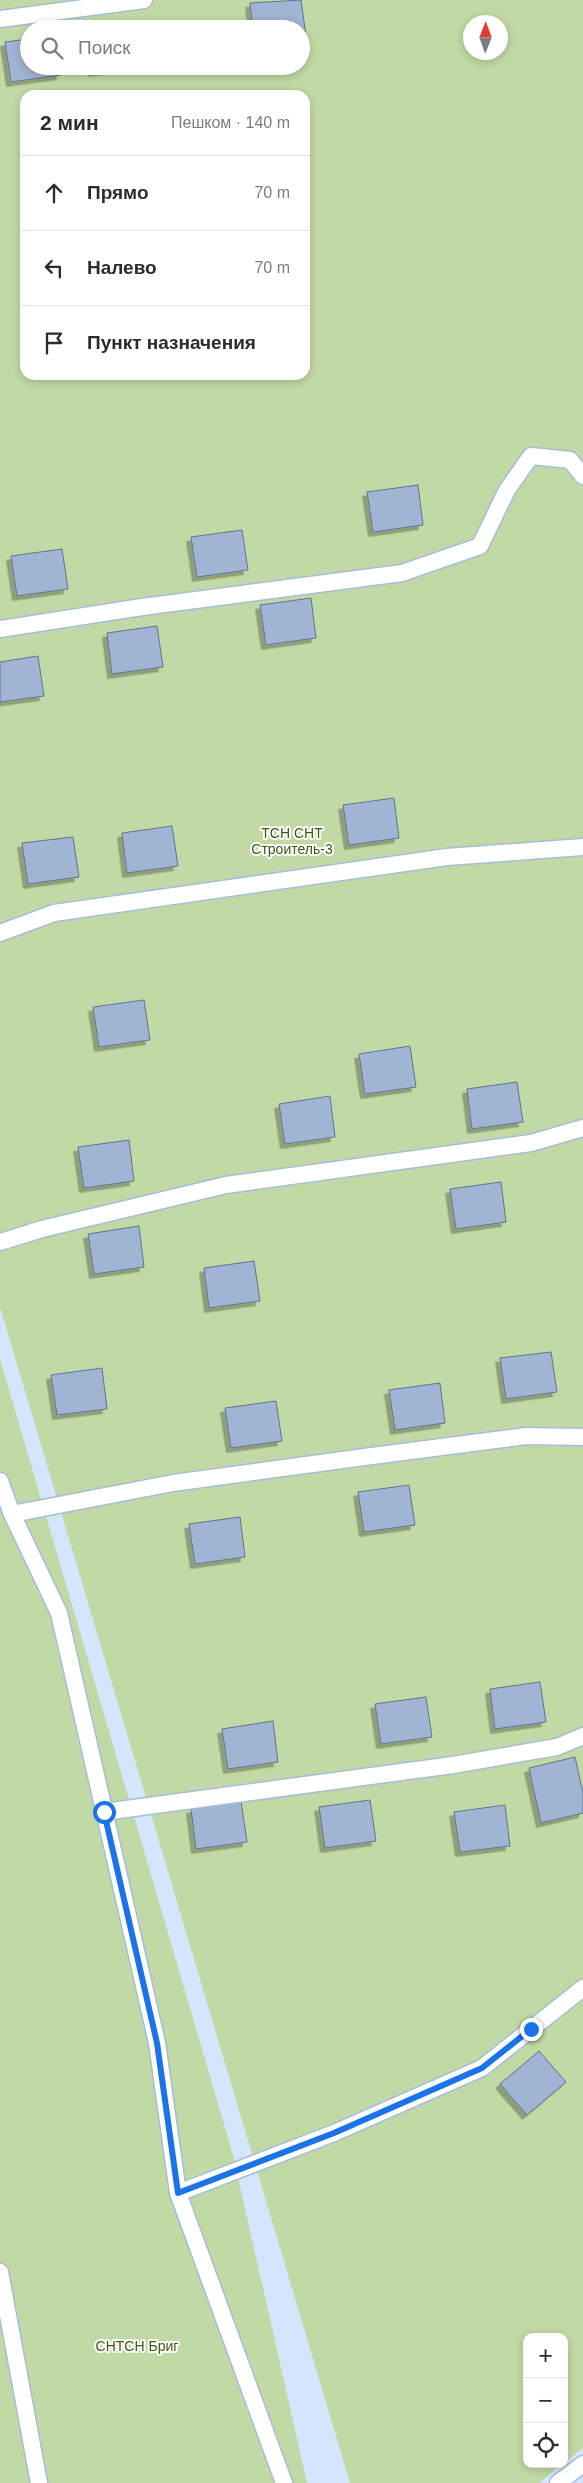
<!DOCTYPE html>
<html lang="ru">
<head>
<meta charset="utf-8">
<style>
	body { margin:0; font-family:Arial,sans-serif; background:#f7f7f7; color:#2b2b33 }
	.controls { position:absolute; right:15px; bottom:15px; display:grid; overflow:hidden; border-radius:10px; box-shadow:0 2px 8px #0003 }
	.controls button { width:45px; height:45px; display:grid; place-items:center; padding:0; border:0; border-bottom:1px solid #e1e1e2; background:#fff; color:#2b2b33; font:25px sans-serif }
	.compass { position:absolute; left:463px; top:15px; width:45px; height:45px; border-radius:50%; background:#fff; box-shadow:0 2px 8px #0003; rotate:1deg }
	.stop { position:absolute; width:15px; height:15px; margin:-11px; border:4px solid #1a73e8; border-radius:50%; background:#fff }
	.stop.end { background:#1a73e8; border-color:#fff; box-shadow:0 1px 5px #0008 }
	.list { margin:0; padding:0; list-style:none }
	h2 { display:flex; justify-content:space-between; align-items:center; height:65px; margin:0; padding:0 20px; font-size:21px }
	h2 small { font-size:16px; font-weight:400; color:#7c7c81 }
	.list li { display:grid; grid-template-columns:32px 1fr auto; gap:15px; align-items:center; box-sizing:border-box; height:75px; padding:0 20px; border-top:1px solid #e1e1e2 }
	.list b { display:block; font-size:19px; white-space:nowrap }
	.list em { font-size:16px; font-style:normal; color:#7c7c81 }
	.icon { flex:none; width:28px; height:28px; fill:none; stroke:currentColor; stroke-width:2; stroke-linecap:round; stroke-linejoin:round }
	.map { position:relative; flex:none; width:583px; height:2483px; overflow:hidden }
	.search { position:absolute; background:#fff; box-shadow:0 2px 8px #0003; left:20px; top:20px; width:290px; height:55px; display:flex; align-items:center; gap:12px; box-sizing:border-box; padding:0 18px; border-radius:28px; color:#7c7c81; font-size:19px }
	.panel { position:absolute; background:#fff; box-shadow:0 2px 8px #0003; left:20px; top:90px; width:290px; height:290px; border-radius:15px }
	.map>svg:first-child { display:block }
</style>
</head>
<body>
<div class="map">
<svg width="583" height="2483" viewBox="0 0 583 2483">
	<defs>
		<filter id="shadow"><feDropShadow dx="-4.5" dy="4.5" stdDeviation="0" flood-color="#0004"/></filter>
	</defs>
	<rect width="100%" height="100%" fill="#d4e5fe"/>
	<!-- green -->
	<g fill="#c1d9a4" fill-rule="evenodd">
		<path d="M0,0h583v2448l-19,15v-126h-37v127h35l-23,19h-189l-350,-1176zM470,22h30v30h-30zM29,29h272v37h-272zM25,95h280v280h-280z"/>
		<polygon points="0,1359 233,2155 307,2483 0,2483"/>
	</g>
	<!-- building -->
	<g fill="#a0b4d3" stroke="#61738f" filter="url(#shadow)">
		<polygon points="301,0 306,36 301,37 301,29 253,29 250,3"/>
		<polygon points="29,39 29,66 60,66 61,75 11,82 5,42"/>
		<polygon points="92,66 138,66 93,72"/>
		<polygon points="418,485 423,525 373,532 367,492"/>
		<polygon points="242,530 248,570 197,577 191,537"/>
		<polygon points="62,549 68,589 17,596 11,556"/>
		<polygon points="311,598 316,638 266,645 260,605"/>
		<polygon points="157,626 163,667 112,674 107,633"/>
		<polygon points="38,656 44,696 0,702 0,662"/>
		<polygon points="394,798 399,838 349,845 343,805"/>
		<polygon points="172,826 178,866 127,873 122,833"/>
		<polygon points="73,837 79,877 28,884 22,843"/>
		<polygon points="144,1000 150,1040 99,1047 93,1007"/>
		<polygon points="410,1046 416,1087 365,1094 359,1054"/>
		<polygon points="517,1082 523,1122 472,1129 467,1089"/>
		<polygon points="330,1096 335,1137 285,1144 279,1104"/>
		<polygon points="129,1140 134,1181 84,1188 78,1147"/>
		<polygon points="501,1182 506,1222 456,1229 450,1189"/>
		<polygon points="139,1226 144,1267 94,1274 88,1234"/>
		<polygon points="254,1261 260,1301 209,1308 204,1268"/>
		<polygon points="551,1352 557,1392 506,1399 500,1358"/>
		<polygon points="102,1368 107,1409 57,1415 51,1375"/>
		<polygon points="440,1383 445,1423 395,1430 389,1390"/>
		<polygon points="276,1401 282,1441 231,1448 225,1408"/>
		<polygon points="409,1485 415,1525 364,1532 358,1492"/>
		<polygon points="240,1517 245,1557 195,1564 189,1524"/>
		<polygon points="540,1682 546,1722 495,1729 490,1689"/>
		<polygon points="426,1697 432,1737 381,1744 375,1704"/>
		<polygon points="273,1721 278,1762 228,1769 222,1729"/>
		<polygon points="575,1757 583,1793 583,1813 541,1823 529,1768"/>
		<polygon points="370,1800 376,1841 325,1848 319,1807"/>
		<polygon points="241,1801 247,1842 196,1849 191,1809"/>
		<polygon points="505,1805 510,1846 460,1852 454,1812"/>
		<polygon points="539,2051 566,2082 527,2115 500,2084"/>
	</g>
	<g fill="none" stroke-linecap="round" stroke-linejoin="round">
		<defs>
			<g id="lane">
				<polyline points="0,19 144,0"/>
				<polyline points="0,629 142,607 402,573 480,546 507,490 531,456 570,460 583,476"/>
				<polyline points="0,933 54,913 447,857 583,847"/>
				<polyline points="0,1242 42,1229 226,1185 531,1143 583,1128"/>
				<polyline points="0,1481 12,1514 59,1613 157,2043 178,2193 284,2483"/>
				<polyline points="12,1514 173,1483 372,1456 526,1436 583,1437"/>
				<polyline points="104,1812 453,1765 557,1747 583,1736"/>
				<polyline points="178,2193 334,2133 482,2068 583,1988"/>
				<polyline points="0,2272 39,2483"/>
				<polyline points="558,2483 583,2464"/>
			</g>
		</defs>
		<!-- lane casing -->
		<use href="#lane" stroke="#a7bcda" stroke-width="19"/>
		<!-- lane -->
		<use href="#lane" stroke="#fff" stroke-width="16"/>
	</g>
	<g fill="none" stroke-linecap="round" stroke-linejoin="round">
		<!-- route -->
		<polyline stroke="#1a73e8" stroke-width="6" points="104,1812 157,2043 178,2193 334,2133 482,2068 531,2029"/>
	</g>
	<g text-anchor="middle" dominant-baseline="central" stroke-width="4" stroke-linejoin="round" paint-order="stroke">
		<!-- park labels -->
		<g font-size="14" fill="#3d580b" stroke="#fff">
			<text x="292" y="833">ТСН СНТ<tspan x="292" dy="16">Строитель-3</tspan></text>
			<text x="137" y="2346">СНТСН Бриг</text>
		</g>
	</g>
</svg>
<div class="controls">
<button>+</button>
<button>−</button>
<button><svg class="icon" aria-label="locate" viewBox="0 0 24 24"><circle cx="12" cy="12" r="6"/><path d="M12 2v4M12 18v4M2 12h4M18 12h4"/></svg></button>
</div>
<svg class="compass" viewBox="-18 -18 36 36"><path d="M0-13l5 13h-10z" fill="#e53935"/><path d="M0 13l5-13h-10z" fill="#7c7c81"/></svg>
<div class="stop" style="left:104px;top:1812px"></div>
<div class="stop end" style="left:531px;top:2029px"></div>
<div class="search"><svg class="icon" aria-label="search" viewBox="0 0 24 24"><circle cx="10" cy="10" r="6"/><path d="M15 15l6 6"/></svg>Поиск</div>
<section class="panel">
<h2>2 мин<small>Пешком · 140 m</small></h2>
<ul class="list">
<li><svg class="icon" aria-label="ahead" viewBox="0 0 24 24"><path d="M12 20V5M6 11l6-6 6 6"/></svg><div><b>Прямо</b></div><em>70 m</em></li>
<li><svg class="icon" aria-label="left" viewBox="0 0 24 24"><path d="M17 20v-9H6M10 6l-5 5 5 5"/></svg><div><b>Налево</b></div><em>70 m</em></li>
<li><svg class="icon" aria-label="arrive" viewBox="0 0 24 24"><path d="M6 21V4h12l-3 4 3 4H6"/></svg><div><b>Пункт назначения</b></div></li>
</ul>
</section>
</div>
</body>
</html>
